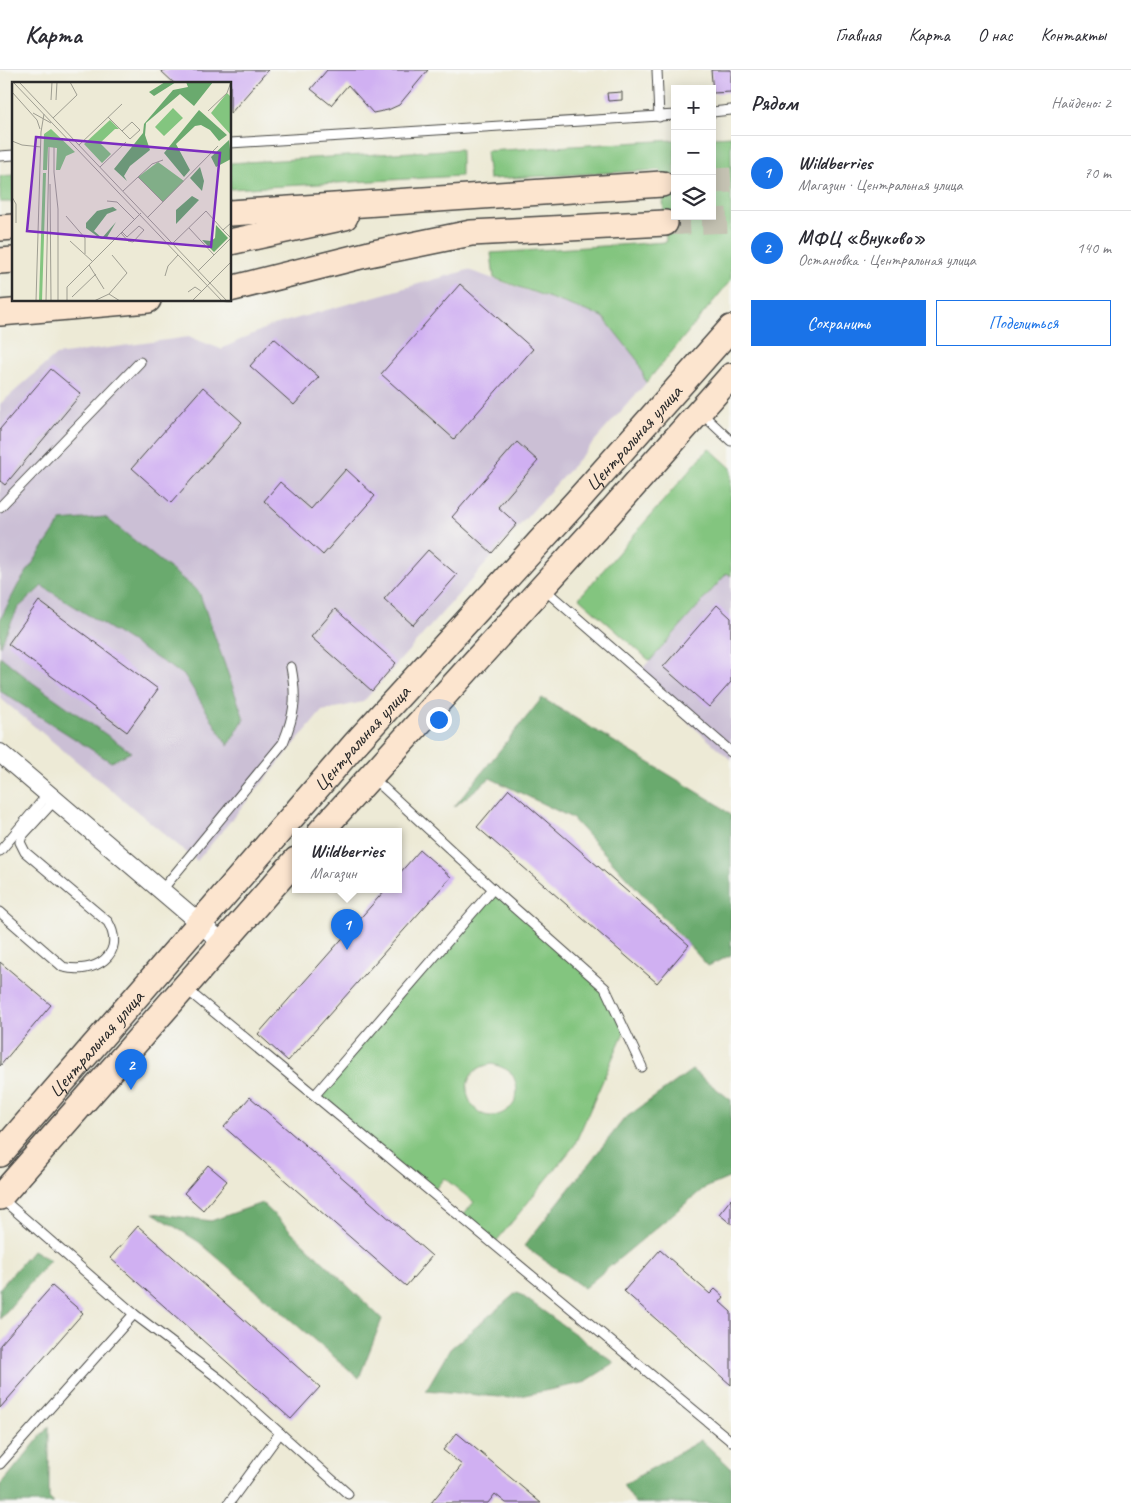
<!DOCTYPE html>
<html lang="ru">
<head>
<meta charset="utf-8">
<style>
	body { margin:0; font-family:Caveat,sans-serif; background:#f2f2f3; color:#2b2b33 }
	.controls { position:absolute; right:15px; top:15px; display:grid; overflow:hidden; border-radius:0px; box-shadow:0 2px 12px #0003 }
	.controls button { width:45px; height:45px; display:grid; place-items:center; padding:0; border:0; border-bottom:1px solid #e1e1e2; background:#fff; color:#2b2b33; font:25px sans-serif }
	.you { position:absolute; left:438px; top:649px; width:18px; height:18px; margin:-12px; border:4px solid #fff; border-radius:50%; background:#1a73e8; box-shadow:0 0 0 8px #1a73e833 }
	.badge { display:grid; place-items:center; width:32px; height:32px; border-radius:50%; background:#1a73e8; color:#fff; font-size:16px; font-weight:700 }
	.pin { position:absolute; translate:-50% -41px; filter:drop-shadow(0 1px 2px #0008) }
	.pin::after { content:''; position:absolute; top:26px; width:18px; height:15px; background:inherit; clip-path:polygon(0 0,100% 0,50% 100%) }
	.popup { position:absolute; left:292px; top:758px; width:110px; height:65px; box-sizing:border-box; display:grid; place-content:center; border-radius:0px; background:#fff; filter:drop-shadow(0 1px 4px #0005); font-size:16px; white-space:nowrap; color:#7c7c81 }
	.popup b { font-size:19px; color:#2b2b33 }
	.popup::after { content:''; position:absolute; left:50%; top:100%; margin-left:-10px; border:10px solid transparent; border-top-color:#fff }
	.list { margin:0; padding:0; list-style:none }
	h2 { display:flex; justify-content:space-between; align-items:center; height:65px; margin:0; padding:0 20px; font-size:21px }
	h2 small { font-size:16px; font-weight:400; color:#7c7c81 }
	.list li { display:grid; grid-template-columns:32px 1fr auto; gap:15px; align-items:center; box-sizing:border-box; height:75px; padding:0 20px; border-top:1px solid #e1e1e2 }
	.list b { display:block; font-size:19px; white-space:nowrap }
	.list p { margin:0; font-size:16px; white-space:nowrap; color:#7c7c81 }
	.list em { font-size:16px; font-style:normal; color:#7c7c81 }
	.actions { display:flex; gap:10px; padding:15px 20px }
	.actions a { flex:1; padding:11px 0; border:1px solid #1a73e8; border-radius:0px; text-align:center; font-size:18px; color:#1a73e8 }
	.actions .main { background:#1a73e8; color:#fff }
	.icon { flex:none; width:28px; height:28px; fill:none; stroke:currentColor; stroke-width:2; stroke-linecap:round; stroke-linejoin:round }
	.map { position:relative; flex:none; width:731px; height:1433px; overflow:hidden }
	header { display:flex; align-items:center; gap:30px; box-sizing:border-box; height:70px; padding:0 25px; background:#fff; border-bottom:1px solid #e1e1e2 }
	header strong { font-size:24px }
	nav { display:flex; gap:28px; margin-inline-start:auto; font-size:18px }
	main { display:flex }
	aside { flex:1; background:#fff }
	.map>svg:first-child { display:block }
</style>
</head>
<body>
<header>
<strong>Карта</strong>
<nav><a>Главная</a><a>Карта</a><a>О нас</a><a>Контакты</a></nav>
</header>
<main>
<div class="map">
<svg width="731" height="1433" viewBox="0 0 731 1433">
	<rect width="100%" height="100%" fill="#f6f6f2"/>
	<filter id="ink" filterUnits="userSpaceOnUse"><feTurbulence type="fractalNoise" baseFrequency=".02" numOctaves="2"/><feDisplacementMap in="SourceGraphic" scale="10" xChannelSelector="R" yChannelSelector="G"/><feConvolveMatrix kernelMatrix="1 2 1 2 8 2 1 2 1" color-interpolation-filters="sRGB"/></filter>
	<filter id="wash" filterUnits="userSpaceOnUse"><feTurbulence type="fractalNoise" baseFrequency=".0096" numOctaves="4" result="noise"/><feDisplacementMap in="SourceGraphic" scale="20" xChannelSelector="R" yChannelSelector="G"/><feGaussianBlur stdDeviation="1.12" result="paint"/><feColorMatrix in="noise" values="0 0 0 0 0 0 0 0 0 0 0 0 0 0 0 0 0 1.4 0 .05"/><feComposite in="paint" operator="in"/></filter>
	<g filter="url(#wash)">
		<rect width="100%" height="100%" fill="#edead6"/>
		<!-- industrial -->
		<g fill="#cbbfd5">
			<polygon points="468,200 603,247 638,291 646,313 363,632 322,641 197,791 0,628 0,334 56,285 189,267 221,279 270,256"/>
			<polygon points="727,502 731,506 731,690 636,606"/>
		</g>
		<!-- green -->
		<g fill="#83c57f" stroke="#577855" fill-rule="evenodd">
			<polygon points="731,66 731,210 646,313 638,291 603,247 494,208 491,183 666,172 661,100 489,109 486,81 675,70 675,146 712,146 712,67"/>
			<polygon points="461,79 461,106 230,119 230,93"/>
			<polygon points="14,105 14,132 0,132 0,106"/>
			<polygon points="709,378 731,398 731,506 727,503 650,591 579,528"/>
			<path d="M493,819l112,99 20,42 -51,116 -80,98 -32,-27 12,-15 -30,-24 -12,15 -117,-98zM492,994c7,2 13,4 18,8 8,8 10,28 0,36 -36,31 -66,-37 -18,-44z"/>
		</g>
		<!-- forest -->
		<g fill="#6aaa6e" stroke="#4a6a4c">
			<polygon points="105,447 199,522 244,649 228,676 185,606 42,516 18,538 0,576 0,550 18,515 61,451"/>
			<polygon points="0,586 33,613 131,682 111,692 0,621"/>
			<polygon points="542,628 719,735 731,746 731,885 708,896 572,748 490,708 454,737"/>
			<polygon points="692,1000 731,1030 731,1107 703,1119 584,1218 524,1176 624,1049"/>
			<polygon points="262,1133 382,1249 359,1308 199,1172 153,1143 211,1151"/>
			<polygon points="33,1180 50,1190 0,1249 0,1218"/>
			<polygon points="517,1222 615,1293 583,1313 510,1328 426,1320 450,1279"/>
			<polygon points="49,1356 49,1428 54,1433 0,1433 0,1416"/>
			<polygon points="701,1370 731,1398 731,1433 635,1433 623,1415"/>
		</g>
		<g id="blocks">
			<!-- building -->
			<g fill="#d0b0f2">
				<polygon points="160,0 268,0 230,44 230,14 175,14"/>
				<polygon points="327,0 428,0 399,35 388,40 373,43 348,15 331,35 311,19"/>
				<polygon points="711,0 731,0 731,22 713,23"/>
				<polygon points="622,22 622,30 608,31 607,23"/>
				<polygon points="460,214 533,279 454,369 381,304"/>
				<polygon points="274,268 319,307 294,335 250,296"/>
				<polygon points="51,299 81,324 5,415 0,411 0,359"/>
				<polygon points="203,317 242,352 171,433 132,398"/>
				<polygon points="517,372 538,391 498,437 517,454 492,483 452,447"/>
				<polygon points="346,399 375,426 323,485 264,431 280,412 311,439"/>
				<polygon points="428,480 457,505 413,555 384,529"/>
				<polygon points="39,531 158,619 127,662 8,574"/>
				<polygon points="717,535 731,548 731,612 709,637 663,597"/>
				<polygon points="335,539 396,593 372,621 311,567"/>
				<polygon points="509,719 689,875 657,913 477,757"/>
				<polygon points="420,780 451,807 288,991 258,964 386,819 398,819 398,805"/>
				<polygon points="0,892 51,935 0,996"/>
				<polygon points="250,1027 432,1186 406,1216 224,1057"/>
				<polygon points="208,1095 227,1111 203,1140 184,1123"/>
				<polygon points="731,1129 731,1154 719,1144"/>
				<polygon points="138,1156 320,1317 291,1349 110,1188"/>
				<polygon points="660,1180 710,1224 715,1219 724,1227 720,1232 731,1242 731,1315 624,1221"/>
				<polygon points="52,1216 83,1243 0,1338 0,1275"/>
				<polygon points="457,1363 541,1433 506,1433 495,1424 488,1433 431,1433 462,1395 443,1380"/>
			</g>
		</g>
	</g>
	<g filter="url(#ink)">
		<use href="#blocks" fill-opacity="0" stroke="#484845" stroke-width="1"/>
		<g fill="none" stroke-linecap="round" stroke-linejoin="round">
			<!-- secondary-tunnel -->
			<g stroke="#c6c4b4" stroke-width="25" stroke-dasharray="25 12" stroke-linecap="butt">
				<polyline points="712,111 731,110"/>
				<polyline points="665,153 731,150"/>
			</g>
			<defs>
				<g id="lane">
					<polyline points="657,0 659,47"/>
					<polyline points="712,42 731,40"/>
					<polyline points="230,73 675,45"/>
					<polyline points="0,86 14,85"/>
					<polyline points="700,342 731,371"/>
					<polyline points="0,437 140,292"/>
					<polyline points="544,519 731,682"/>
					<polyline points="372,707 493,819 605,918 642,997"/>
					<polyline points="0,781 48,724"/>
					<path d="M161,821l122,-148c12,-29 14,-45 8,-76"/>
					<path d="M0,842l63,55c31,8 64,-12 45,-45l-83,-70 -5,-10 2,-6 33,-36"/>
					<polyline points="185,918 731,1371"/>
					<polyline points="315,1025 493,819"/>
					<polyline points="1,1128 134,1244 222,1311 280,1363 229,1433"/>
					<polyline points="280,1363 348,1424"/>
					<polyline points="0,1394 134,1244"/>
				</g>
				<polyline id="street" points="0,683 223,873"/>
				<g id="secondary">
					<polyline points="230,143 662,114"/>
					<polyline points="0,158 14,157"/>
					<polyline points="230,172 345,147"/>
					<polyline points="0,191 14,190"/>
					<polyline points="230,219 369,184 471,163 665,153"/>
					<polyline points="0,243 148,230"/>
					<polyline points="321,761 598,456 731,306"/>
					<path id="s1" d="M0,1084l355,-410 222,-243 154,-173"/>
					<polyline points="0,1127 296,790"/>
				</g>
			</defs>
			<!-- lane casing -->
			<use href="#lane" stroke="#484845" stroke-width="11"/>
			<!-- street casing -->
			<use href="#street" stroke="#484845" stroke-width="20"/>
			<!-- secondary casing -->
			<use href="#secondary" stroke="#484845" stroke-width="28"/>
			<!-- lane -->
			<use href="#lane" stroke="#fff" stroke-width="9"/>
			<!-- street -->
			<use href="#street" stroke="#fff" stroke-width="18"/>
			<!-- secondary -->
			<use href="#secondary" stroke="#fce5cf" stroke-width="25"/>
		</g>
	</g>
	<g text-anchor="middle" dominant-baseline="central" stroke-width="5" stroke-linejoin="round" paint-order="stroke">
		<!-- street labels -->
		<g font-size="20" fill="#2b2b2b" stroke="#f6f6f2">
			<text stroke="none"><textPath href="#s1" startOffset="956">Центральная улица</textPath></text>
			<text stroke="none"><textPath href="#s1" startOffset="551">Центральная улица</textPath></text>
			<text stroke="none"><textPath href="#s1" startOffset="146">Центральная улица</textPath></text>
		</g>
	</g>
	<!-- overview -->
	<g transform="translate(12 12)">
		<rect width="219" height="219" fill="#edead6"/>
		<path d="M215,11l4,4v38l-20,-22zM161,26l10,10 -19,18 -9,-9zM98,38l9,9h-4l-15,14 11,11 -9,9 -18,-19zM39,47l24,23 -9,4 -6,14h-4l1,-22 -9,-1 -1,23h-4l1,-36zM146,80l26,19 -21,21 -25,-25zM31,91h3l-4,128h-3z" fill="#83c57f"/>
		<path d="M153,0h11l-22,14 -5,-4zM174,0h27l-19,24 -14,-12 -34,29 -1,12 5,15 -20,16 -6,10 3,5 -13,-12 29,-36 1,-9 29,-34 15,-3zM187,28l28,25 -8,6 -9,-11 -9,-5 -6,1 -19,18 14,26 -6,7 -20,-24zM217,58l2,19 -15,8 -5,-10zM188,85l4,14 -2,10 -12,-13zM180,114l7,4 -23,24v-14zM101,125l4,3 -10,4 -13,17 8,7 14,-16 -10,17h-5l-15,-11v-5l11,-12zM204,143l12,13 -14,14 -12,-12 9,1 4,-3z" fill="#6aaa6e"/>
		<path fill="none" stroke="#9f9e92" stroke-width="1" d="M1,0l209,219M7,0l208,219M0,10l25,28 3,9M39,18l1,-18M44,18l1,-18M196,29l19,-18 4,-11M21,31l18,10M96,35l22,22 10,-9 -8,-8 -10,9M41,36l24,-23 -7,-13M0,59l10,4 19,2M67,63l43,-41M42,65v25l4,37v92M88,85l26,-25M126,95l25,25M38,102l1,117M111,109l29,-27 11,-4M0,115l4,7v19M95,119l10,1 18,18M54,134l19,22v16M135,136l71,-72M219,141l-8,7 8,8M177,146l25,27M109,151l7,8 5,1 11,-12 -5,-4 -12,11 -5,-5M58,159l22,20M160,162l34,-33 17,19M77,183l15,24M186,189l33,-33M153,194l3,-10 10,-11M176,210l7,-5 6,4M97,212l18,-21 -15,-18M60,215l24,-23M24,219l5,-169 3,-18M34,219l3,-154M55,219v-14l74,-74M82,219l15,-7 11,7M180,219l39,-39"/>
		<path fill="#7b2cbf" fill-opacity="0.15" stroke="#7b2cbf" stroke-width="2.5" d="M24,55l184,16 -9,94 -184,-16z"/>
		<rect width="219" height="219" fill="none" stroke="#2b2b2b" stroke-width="2.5"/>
	</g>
</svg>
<div class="controls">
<button>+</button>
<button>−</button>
<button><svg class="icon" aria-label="layers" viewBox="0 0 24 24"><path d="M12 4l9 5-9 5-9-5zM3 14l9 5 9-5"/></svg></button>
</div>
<div class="you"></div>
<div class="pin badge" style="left:347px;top:880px">1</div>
<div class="popup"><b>Wildberries</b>Магазин</div>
<div class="pin badge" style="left:131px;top:1020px">2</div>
</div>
<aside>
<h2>Рядом<small>Найдено: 2</small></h2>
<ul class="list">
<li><span class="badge">1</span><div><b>Wildberries</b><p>Магазин · Центральная улица</p></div><em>70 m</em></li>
<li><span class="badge">2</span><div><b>МФЦ «Внуково»</b><p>Остановка · Центральная улица</p></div><em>140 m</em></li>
</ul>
<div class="actions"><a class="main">Сохранить</a><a>Поделиться</a></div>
</aside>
</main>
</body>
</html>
